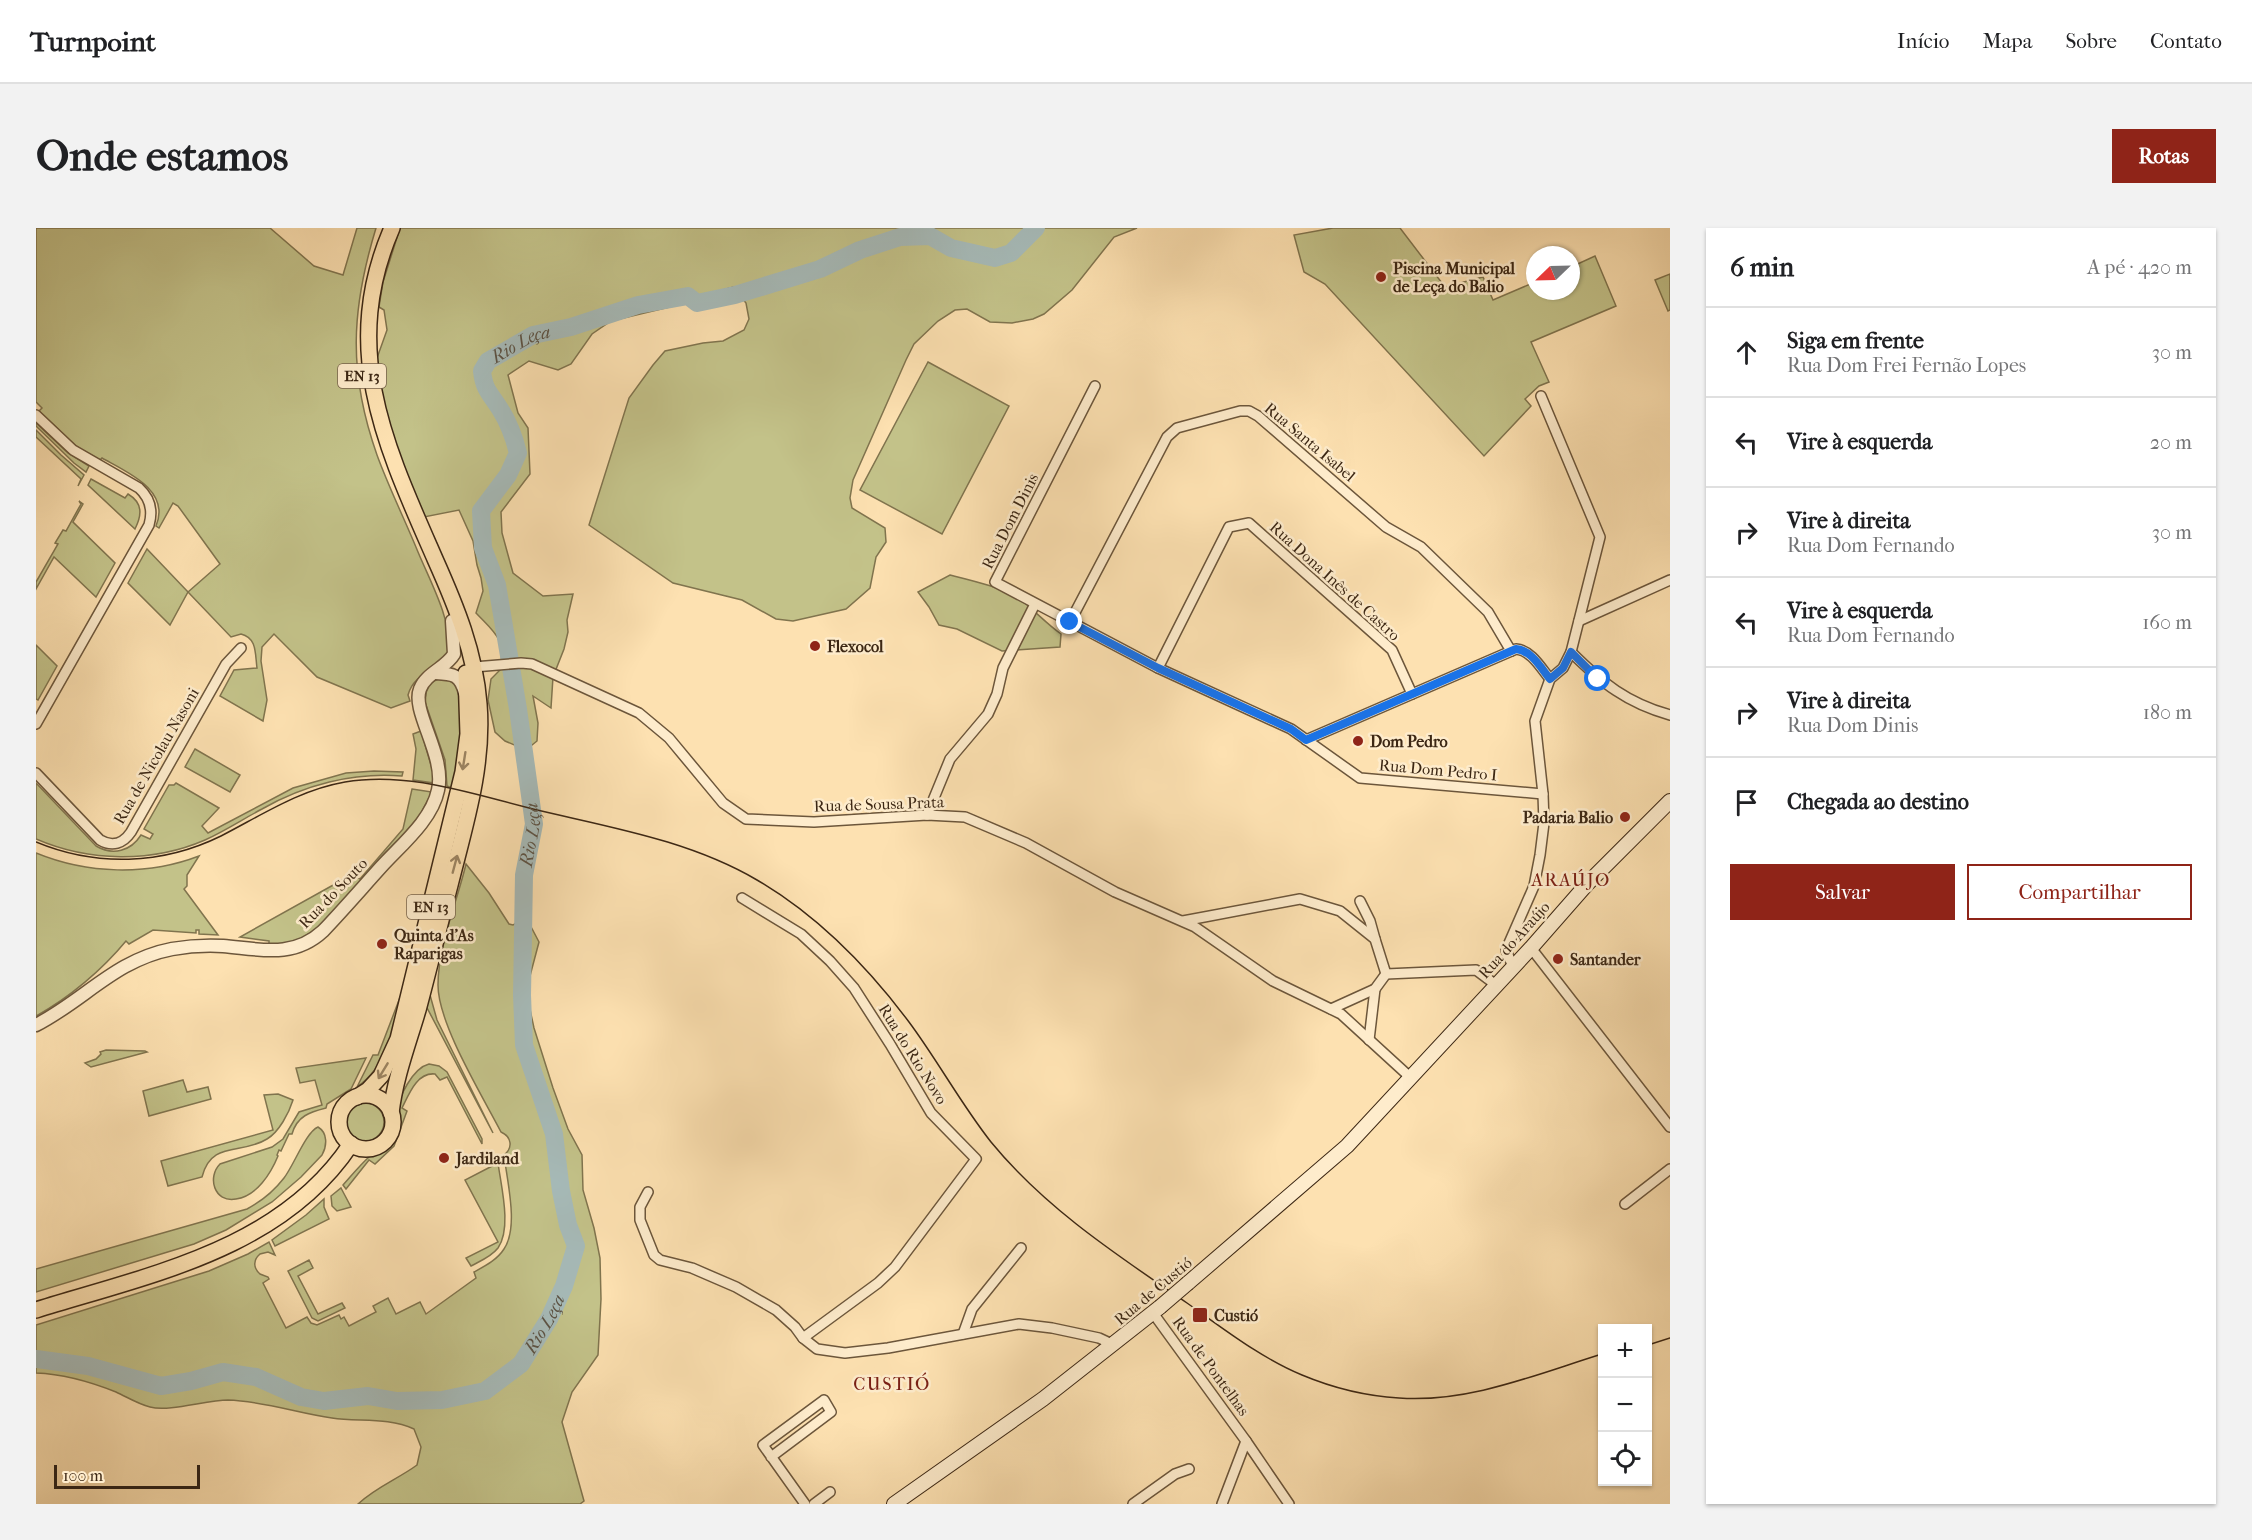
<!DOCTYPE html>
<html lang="pt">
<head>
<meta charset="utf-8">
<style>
	body { margin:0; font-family:"IM FELL French Canon",serif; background:#f2f2f2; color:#202124 }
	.controls { position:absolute; right:18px; bottom:18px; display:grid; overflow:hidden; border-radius:0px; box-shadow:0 2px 4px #0004 }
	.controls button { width:54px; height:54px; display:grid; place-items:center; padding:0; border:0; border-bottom:2px solid #e0e0e0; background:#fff; color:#202124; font:30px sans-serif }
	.compass { position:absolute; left:1490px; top:18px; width:54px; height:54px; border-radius:50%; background:#fff; box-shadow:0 2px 4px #0004; rotate:247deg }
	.scale { position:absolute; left:18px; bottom:15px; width:146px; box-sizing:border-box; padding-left:6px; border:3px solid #3c2714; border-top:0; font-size:16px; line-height:21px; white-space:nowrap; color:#3c2714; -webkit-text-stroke:4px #feeccc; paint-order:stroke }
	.stop { position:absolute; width:18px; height:18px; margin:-14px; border:4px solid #1a73e8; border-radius:50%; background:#fff }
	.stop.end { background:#1a73e8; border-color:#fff; box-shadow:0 2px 6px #0008 }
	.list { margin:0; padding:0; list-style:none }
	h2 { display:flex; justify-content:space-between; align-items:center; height:78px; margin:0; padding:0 24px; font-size:26px }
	h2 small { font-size:20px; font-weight:400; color:#757577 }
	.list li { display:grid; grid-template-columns:39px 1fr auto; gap:18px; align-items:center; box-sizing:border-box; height:90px; padding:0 24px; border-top:2px solid #e0e0e0 }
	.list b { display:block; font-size:22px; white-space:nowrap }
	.list p { margin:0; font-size:20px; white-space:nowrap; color:#757577 }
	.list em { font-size:20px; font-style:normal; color:#757577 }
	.actions { display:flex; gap:12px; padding:18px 24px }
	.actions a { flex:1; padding:14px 0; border:2px solid #8f2418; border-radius:0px; text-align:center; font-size:21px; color:#8f2418 }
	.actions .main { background:#8f2418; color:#fff }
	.icon { flex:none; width:33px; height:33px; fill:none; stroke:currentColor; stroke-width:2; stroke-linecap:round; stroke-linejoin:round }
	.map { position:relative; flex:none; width:1634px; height:1276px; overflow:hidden; border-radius:0px }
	header { display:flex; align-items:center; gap:36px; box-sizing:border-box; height:84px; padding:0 30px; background:#fff; border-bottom:2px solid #e0e0e0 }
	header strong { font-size:28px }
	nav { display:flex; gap:33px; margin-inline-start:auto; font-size:21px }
	.intro { display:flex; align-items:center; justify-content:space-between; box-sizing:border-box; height:144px; padding:0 36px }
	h1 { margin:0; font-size:42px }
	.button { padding:15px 27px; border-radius:0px; background:#8f2418; color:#fff; font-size:21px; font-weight:700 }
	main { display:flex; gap:36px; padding:0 36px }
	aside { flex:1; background:#fff; border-radius:0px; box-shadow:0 2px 4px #0004 }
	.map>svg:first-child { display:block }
</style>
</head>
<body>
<header>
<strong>Turnpoint</strong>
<nav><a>Início</a><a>Mapa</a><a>Sobre</a><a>Contato</a></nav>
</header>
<div class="intro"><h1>Onde estamos</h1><a class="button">Rotas</a></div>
<main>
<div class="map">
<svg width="1634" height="1276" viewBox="0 0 1634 1276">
	<rect width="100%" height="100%" fill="#fde1b1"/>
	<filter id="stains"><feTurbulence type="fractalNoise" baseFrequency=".00333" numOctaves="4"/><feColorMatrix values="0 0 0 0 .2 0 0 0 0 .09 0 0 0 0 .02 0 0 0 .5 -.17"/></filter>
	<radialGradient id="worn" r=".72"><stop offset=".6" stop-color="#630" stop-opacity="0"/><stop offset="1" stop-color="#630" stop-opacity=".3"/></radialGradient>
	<!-- green -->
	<g fill="#c3c289" stroke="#80744e" stroke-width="1.5">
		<path d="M0,0h234l44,38 29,9 14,-47h19c-25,82 -28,145 1,227 12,33 28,65 41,97 13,31 32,65 32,99 -4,5 -9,11 -14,15 -12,8 -24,14 -28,29l2,6 -19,7 -74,-31 -43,-43 -12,13 -1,14 6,39 -4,21 -43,-25 14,-26 23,-2c-2,-15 0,-30 -16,-34l-10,3 -43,-45 -18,33 -42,-42 19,-34 41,43 32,-28 -42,-58 -5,-3 -14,25 -3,-2c15,-36 -29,-54 -54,-68l-2,2 -23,-13 -38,-36 3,-3 -6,-6z"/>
		<path d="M364,0h737l-23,9 -42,53 -28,24 -11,5 -21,4 -22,-1 -23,-13 -12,1 -17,11 -24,23 -8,16 -53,120 -3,18 2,10 33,20 1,14 -10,15 -6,31 -24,21 -53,12 -17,-2 -34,-19 -69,-17 -84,-58 40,-127 24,-33 12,-14 38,-8 20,-2 21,-11 5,-11 -3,-16 -13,-16 -43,12 -8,5 -71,17 -19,13 -21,30 -13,6 -29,-9 -21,14 10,38 10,15 2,46 -29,38 1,21 11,40 30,23 30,-2 -6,26 1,12 -4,17 -11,28 -2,31 -18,-12 5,27 -1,18 -11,9 -21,-9 -10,-9 -7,-32 3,-21 10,-10c3,-32 -4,-34 -25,-56l7,-22 -2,-13 -4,-13 -4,-24 -14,-31 -35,7 -25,-61 -17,-58 -5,-40 10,-28 -3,-20 -5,-3 4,-25z"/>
		<polygon points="1297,0 1364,0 1409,59 1447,49 1457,72 1499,54 1499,63 1535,63 1535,39 1559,28 1580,78 1495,114 1513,154 1503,158 1489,171 1495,178 1448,228 1289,56 1268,44 1258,7"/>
		<polygon points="1634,46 1634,82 1632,83 1619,52"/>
		<polygon points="892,134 973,178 906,306 824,262"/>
		<polygon points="0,195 32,225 53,238 50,244 38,235 0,198"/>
		<polygon points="0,202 25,227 48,247 42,258 45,251 0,209"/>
		<path d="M55,251l34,19 3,-4c15,9 14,21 7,35l-47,-44z"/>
		<polygon points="43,273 47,276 37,294 79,335 60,369 18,329 0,361 0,354 22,316 19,315 27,302 30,303 45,276"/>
		<path d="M914,347c20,5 55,13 71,25 14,11 26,24 40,34l-1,13 -58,4 -45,-22 -18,-4 -10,-18 -11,-15z"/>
		<polygon points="0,417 21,438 2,472 0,471"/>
		<polygon points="405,450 416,453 423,461 426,496 422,536 416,560 411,558 409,532 389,474 391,459 398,453"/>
		<polygon points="385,503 397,544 398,555 377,552 380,521 377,506"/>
		<polygon points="159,521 204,547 194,564 149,539"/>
		<path d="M338,543l29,1 -1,4c-49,-4 -98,9 -140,33 -19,10 -37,22 -57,31 -53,23 -116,22 -169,-1v-56l60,63c17,10 35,5 45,-11l9,4 3,-5 -9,-5 25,-44h5l2,-2 43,25 -17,18 6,7 85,-45 53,-15z"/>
		<polygon points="376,561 396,564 382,591 285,698 257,716 233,719 233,713 204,709 317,646 324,651 367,601"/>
		<path d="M0,625c51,21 111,23 163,3l-12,19v11l-3,3 34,46 -19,-1v-4h-3v3l-43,-3 -24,14 -3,-3c-24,29 -57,57 -90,75z"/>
		<path d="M430,636l23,29 20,31 4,1 3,-2h13l10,19 -13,49 8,37 19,60 15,41 14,26 1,35 11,38 6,30 1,41 -3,56 -26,37 -10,30 22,79 -4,3h-222c18,-17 40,-25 59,-39l4,-18 -7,-18c-26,-12 -55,-7 -82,-11 -35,-5 -69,-17 -104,-18 -22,0 -58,12 -78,7 -12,-3 -23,-10 -34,-15 -25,-10 -53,-18 -80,-19v-48l173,-54 39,-17 21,-12 6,13 -7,-3 -8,2c-7,6 -7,14 0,20l8,3 1,2 -6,4 23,45 21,-11 4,6 6,2 22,-10 2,4 3,-2 5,9 27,-14 -3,-6 15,-8 8,16 24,-12 6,12 50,-36 -2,-6c11,-6 23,-12 30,-23 15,-22 3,-68 0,-94 9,-7 8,-18 -3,-23 -19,-37 -63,-108 -63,-147 0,-39 19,-83 28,-121z"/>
		<path d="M368,759c-8,36 -15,78 -47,100l16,-32h5z"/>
		<polygon points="394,767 401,792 457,905 389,776"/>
		<polygon points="70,822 109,823 111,824 55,839 49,835 60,831 65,826 64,824"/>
		<path d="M330,830l-15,31 -24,15 -1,4c-16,4 -29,8 -34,26h-3l-8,17 -2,-1 -2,5 1,1c-7,17 -21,40 -42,43 -22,4 -29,-22 -16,-35l52,-17 11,-8 16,-27 23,-7 -7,-25 -15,3 -4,-15z"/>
		<path d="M393,836l10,2 8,6 35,67v5l-35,-67 -7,3 -5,-6c-18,-2 -26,20 -33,34l5,3 -13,35 -19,18 -6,-4 -23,29 -3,-4c9,-10 17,-20 26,-28 9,-8 20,-9 26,-20 4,-9 2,-15 2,-24 1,-16 16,-45 32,-49z"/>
		<polygon points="147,852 151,864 172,859 175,871 113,888 107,863"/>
		<path d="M242,866l15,6c-4,13 -14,32 -26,39 -25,16 -56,1 -65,38l-34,9 -7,-25 112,-31 -9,-35z"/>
		<circle cx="329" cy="894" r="19"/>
		<path d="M282,899c10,6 9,19 4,28l-21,22 -29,25 -46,28 -32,14 -158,48v-23l211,-60c15,-8 27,-18 37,-31 10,-13 22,-46 34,-51z"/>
		<path d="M462,935c3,23 14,65 0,85 -7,9 -18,13 -27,18l-5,-8 32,-16 -33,-62z"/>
		<polygon points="305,960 315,979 301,983 296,978 295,968"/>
		<polygon points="288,971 288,979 293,991 239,1018 236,1012 270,987"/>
		<polygon points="273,1032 277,1040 262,1048 282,1086 306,1075 309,1080 282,1093 276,1090 252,1043"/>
	</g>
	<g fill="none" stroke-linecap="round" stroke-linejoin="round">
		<!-- river -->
		<path stroke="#a6bab8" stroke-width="18" id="s1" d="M0,1131l52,7 73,20 30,-5 32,-9 33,5 45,20 23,4 44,-5 29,5 45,-1 43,-9 36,-27 28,-45 15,-33 12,-40 -8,-21 -7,-34 -7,-57 -30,-89 -2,-50 2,-120 10,-51 -16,-115 -21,-124 -14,-37 -2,-37 27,-36 10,-22c-4,-16 -9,-30 -18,-44 -10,-16 -16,-19 -18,-38l6,-10 45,-26 38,-8 67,-22 50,-9 9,7 38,-8 85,-26 40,-19 40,-13 30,-1 21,12 44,10 16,-5 25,-25"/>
		<defs>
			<g id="minor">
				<polyline points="1059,158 959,354 1122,440 1255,501 1324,550 1507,566"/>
				<path d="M0,187l37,35 66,38c11,10 14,23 10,37l-113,199"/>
				<polyline points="1543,393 1634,352"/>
				<polyline points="1034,394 1131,209 1141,200 1204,183 1213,183 1222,188 1350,299 1385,319 1452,384 1475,423"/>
				<path d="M1535,424c31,31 56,51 99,63"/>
				<polyline points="438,439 485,435 496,436 603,485 633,510 687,575 710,591 778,594 891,587 929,589 990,615 1079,664 1159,699 1237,753 1305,786 1375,850"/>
				<polyline points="1122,440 1193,299 1213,295 1356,422 1376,466"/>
				<path d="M1270,512l210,-91c15,1 25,19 34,30"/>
				<path d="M0,545l64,67c12,7 23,4 31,-8l95,-168 15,-16"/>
				<polyline points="891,587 914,531 952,486 961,466 967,440 999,376"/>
				<polyline points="706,670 765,706 794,733 818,760 854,816 895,885 940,931 859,1039 842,1055 767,1110"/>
				<polyline points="1324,673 1334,693 1339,711"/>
				<polyline points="1147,693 1264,671 1304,683 1339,711 1350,746 1440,742 1460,757"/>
				<polyline points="1495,720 1634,899"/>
				<polyline points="1477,739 1470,722 1498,658 1504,627 1508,595 1507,566 1499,493 1514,451 1527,440 1535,424 1564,309 1505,168"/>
				<polyline points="1295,781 1339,761 1350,746"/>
				<polyline points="1333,812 1339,761"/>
				<polyline points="612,964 604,979 604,992 618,1027 624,1032 656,1040 700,1059 740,1082 759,1099 767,1110 781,1121 809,1125 852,1120 983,1096 1016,1100 1063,1110 1078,1117"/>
				<polyline points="1589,976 1634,941"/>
				<polyline points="1117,1085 1210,1213 1186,1276"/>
				<polyline points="927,1106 936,1081 985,1020"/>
				<polyline points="1210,1213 1253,1276"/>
				<polyline points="735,1229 795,1184 788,1172 727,1217 769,1276"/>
				<polyline points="778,1276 794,1264"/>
				<polyline points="1097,1276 1139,1246 1153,1241"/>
			</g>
			<g id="tertiary">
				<path d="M399,445c18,1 25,1 30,20"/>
				<path d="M0,797c49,-25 79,-65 136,-76 17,-3 34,-4 51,-3 36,3 70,13 100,-15 20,-21 39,-43 58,-64 20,-22 51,-47 57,-77 8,-34 -27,-79 -18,-101 6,-16 26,-21 34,-35l-2,-33"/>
			</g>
			<g id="secondary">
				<polyline points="1152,1055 1311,918 1495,720 1552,655 1634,573"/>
				<polyline points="858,1276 1007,1171 1124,1079"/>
			</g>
			<g id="primary">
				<circle cx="330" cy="894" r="27"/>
				<polyline points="321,869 332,862 345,848 362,811 427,544 432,506 430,445"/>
				<path d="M355,885c4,-35 17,-69 27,-103 11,-41 21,-83 32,-125 15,-60 34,-119 29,-181 -4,-52 -23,-98 -44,-145 -49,-112 -96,-209 -43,-331"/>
				<path d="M0,1082c112,-35 245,-60 315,-166"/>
			</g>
		</defs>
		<!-- minor casing -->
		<use href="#minor" stroke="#6c563b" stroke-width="12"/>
		<!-- tertiary casing -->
		<use href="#tertiary" stroke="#6c563b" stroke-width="15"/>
		<!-- secondary casing -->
		<use href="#secondary" stroke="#3c2714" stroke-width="16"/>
		<!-- primary casing -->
		<use href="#primary" stroke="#3c2714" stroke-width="18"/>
		<!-- minor -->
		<use href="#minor" stroke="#feeccc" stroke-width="9"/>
		<!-- tertiary -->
		<use href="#tertiary" stroke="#feeccc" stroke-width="12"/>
		<!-- secondary -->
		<use href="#secondary" stroke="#feeccc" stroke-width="14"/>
		<!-- primary -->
		<use href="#primary" stroke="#fde1b1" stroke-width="15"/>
		<!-- tram -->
		<g stroke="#3c2714" stroke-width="1.5">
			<path d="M0,614c60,25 126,23 185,-6 41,-21 78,-46 124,-54 63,-11 127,12 188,27 75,18 156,31 224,71 60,35 110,86 152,142 29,39 52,82 82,120 54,66 126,113 196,161 37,26 74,55 115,72 31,13 64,21 97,23 70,5 138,-24 203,-44"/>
			<polyline points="1612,1117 1634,1110"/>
		</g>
		<defs>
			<polyline id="secondary-bridge" points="1124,1079 1152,1055"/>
		</defs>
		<!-- secondary-bridge casing -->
		<use href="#secondary-bridge" stroke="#3c2714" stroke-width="16" stroke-linecap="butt"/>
		<!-- secondary-bridge -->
		<use href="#secondary-bridge" stroke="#feeccc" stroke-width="14"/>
	</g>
	<!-- one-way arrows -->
	<defs><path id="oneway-shaft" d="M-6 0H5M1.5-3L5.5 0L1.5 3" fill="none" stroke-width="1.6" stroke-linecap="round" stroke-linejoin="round" transform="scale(1.5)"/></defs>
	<g stroke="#9c8462">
		<use href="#oneway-shaft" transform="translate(428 533) rotate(99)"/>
		<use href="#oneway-shaft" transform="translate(419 636) rotate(-75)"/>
		<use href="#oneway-shaft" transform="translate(347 843) rotate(121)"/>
	</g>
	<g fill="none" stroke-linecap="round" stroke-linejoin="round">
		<!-- route -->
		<path stroke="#1a73e8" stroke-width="8" d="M1034,394l88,46 133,61 15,11 210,-91c15,1 25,19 34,30l13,-11 8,-16 27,27"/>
	</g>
	<!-- markers -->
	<g fill="#8f2418" stroke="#feeccc" stroke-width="2">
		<circle cx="1345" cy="49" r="6"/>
		<circle cx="779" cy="418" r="6"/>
		<circle cx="1322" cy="513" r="6"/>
		<circle cx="1589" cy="589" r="6"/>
		<circle cx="346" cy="716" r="6"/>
		<circle cx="1522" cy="731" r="6"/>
		<circle cx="408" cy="930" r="6"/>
		<rect x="1156" y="1079" width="16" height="16" rx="3"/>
	</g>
	<g text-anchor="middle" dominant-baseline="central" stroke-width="5" stroke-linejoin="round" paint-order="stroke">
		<!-- shield labels -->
		<g fill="#feeccc" stroke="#76624b" stroke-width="1.5">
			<rect x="302" y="136" width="48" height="24" rx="4.5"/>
			<rect x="371" y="667" width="48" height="24" rx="4.5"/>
		</g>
		<g font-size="15" font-weight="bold" fill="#3c2714">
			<text x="326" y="148">EN 13</text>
			<text x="395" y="679">EN 13</text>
		</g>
		<!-- poi labels -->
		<g font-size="16" font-weight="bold" fill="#3c2714" stroke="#feeccc" text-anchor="start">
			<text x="1357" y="40">Piscina Municipal<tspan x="1357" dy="18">de Leça do Balio</tspan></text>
			<text x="791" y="418">Flexocol</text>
			<text x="1334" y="513">Dom Pedro</text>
			<text x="1577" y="589" text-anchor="end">Padaria Balio</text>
			<text x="358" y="707">Quinta d'As<tspan x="358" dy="18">Raparigas</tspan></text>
			<text x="1534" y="731">Santander</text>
			<text x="420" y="930">Jardiland</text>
			<text x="1178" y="1087">Custió</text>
		</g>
		<!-- street labels -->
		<g font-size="16" fill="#3c2714" stroke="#feeccc">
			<text transform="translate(1274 214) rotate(40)">Rua Santa Isabel</text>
			<text transform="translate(974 293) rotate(-63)">Rua Dom Dinis</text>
			<text transform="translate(1299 353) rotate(42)">Rua Dona Inês de Castro</text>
			<text transform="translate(120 528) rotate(-60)">Rua de Nicolau Nasoni</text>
			<text transform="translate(1402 542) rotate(5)">Rua Dom Pedro I</text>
			<text transform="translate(843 576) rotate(-2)">Rua de Sousa Prata</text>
			<text transform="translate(297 665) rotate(-46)">Rua do Souto</text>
			<text transform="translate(1478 712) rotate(-48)">Rua do Araújo</text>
			<text transform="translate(877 826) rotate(58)">Rua do Rio Novo</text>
			<text transform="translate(1117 1063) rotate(-40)">Rua de Custió</text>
			<text transform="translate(1175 1138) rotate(54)">Rua de Pontelhas</text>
		</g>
		<!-- water labels -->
		<g font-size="18" font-style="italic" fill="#5c5345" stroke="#feeccc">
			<text stroke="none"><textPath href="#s1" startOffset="1594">Rio Leça</textPath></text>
			<text stroke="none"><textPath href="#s1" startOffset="1056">Rio Leça</textPath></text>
			<text stroke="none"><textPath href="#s1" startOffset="552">Rio Leça</textPath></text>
		</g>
		<!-- neighbourhood labels -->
		<g font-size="18" letter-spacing="1.5" fill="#7a1f14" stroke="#feeccc">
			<text x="1535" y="652">ARAÚJO</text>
			<text x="856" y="1156">CUSTIÓ</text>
		</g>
	</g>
	<rect width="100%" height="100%" filter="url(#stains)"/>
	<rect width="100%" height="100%" fill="url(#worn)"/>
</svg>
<div class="controls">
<button>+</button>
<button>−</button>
<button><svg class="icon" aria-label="locate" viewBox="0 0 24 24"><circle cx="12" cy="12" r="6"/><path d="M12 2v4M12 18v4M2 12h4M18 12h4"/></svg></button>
</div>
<svg class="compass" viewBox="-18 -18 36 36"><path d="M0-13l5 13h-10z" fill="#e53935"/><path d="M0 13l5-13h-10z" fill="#757577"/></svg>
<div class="scale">100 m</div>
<div class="stop" style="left:1562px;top:451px"></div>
<div class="stop end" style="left:1034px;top:394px"></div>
</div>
<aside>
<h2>6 min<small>A pé · 420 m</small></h2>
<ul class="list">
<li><svg class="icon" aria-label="ahead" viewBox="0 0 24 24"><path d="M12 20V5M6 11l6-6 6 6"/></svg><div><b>Siga em frente</b><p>Rua Dom Frei Fernão Lopes</p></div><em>30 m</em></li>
<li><svg class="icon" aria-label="left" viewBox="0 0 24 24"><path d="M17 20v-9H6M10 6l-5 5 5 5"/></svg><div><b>Vire à esquerda</b></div><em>20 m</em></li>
<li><svg class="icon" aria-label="right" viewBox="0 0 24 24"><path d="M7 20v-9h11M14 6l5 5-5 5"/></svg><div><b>Vire à direita</b><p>Rua Dom Fernando</p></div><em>30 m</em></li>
<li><svg class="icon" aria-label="left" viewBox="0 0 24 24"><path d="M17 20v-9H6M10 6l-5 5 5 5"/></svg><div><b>Vire à esquerda</b><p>Rua Dom Fernando</p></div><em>160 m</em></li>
<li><svg class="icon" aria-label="right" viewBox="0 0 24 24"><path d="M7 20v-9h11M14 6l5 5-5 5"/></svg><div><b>Vire à direita</b><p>Rua Dom Dinis</p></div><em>180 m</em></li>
<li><svg class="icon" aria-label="arrive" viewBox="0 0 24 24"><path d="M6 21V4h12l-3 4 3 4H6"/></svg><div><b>Chegada ao destino</b></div></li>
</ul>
<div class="actions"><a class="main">Salvar</a><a>Compartilhar</a></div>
</aside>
</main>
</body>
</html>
